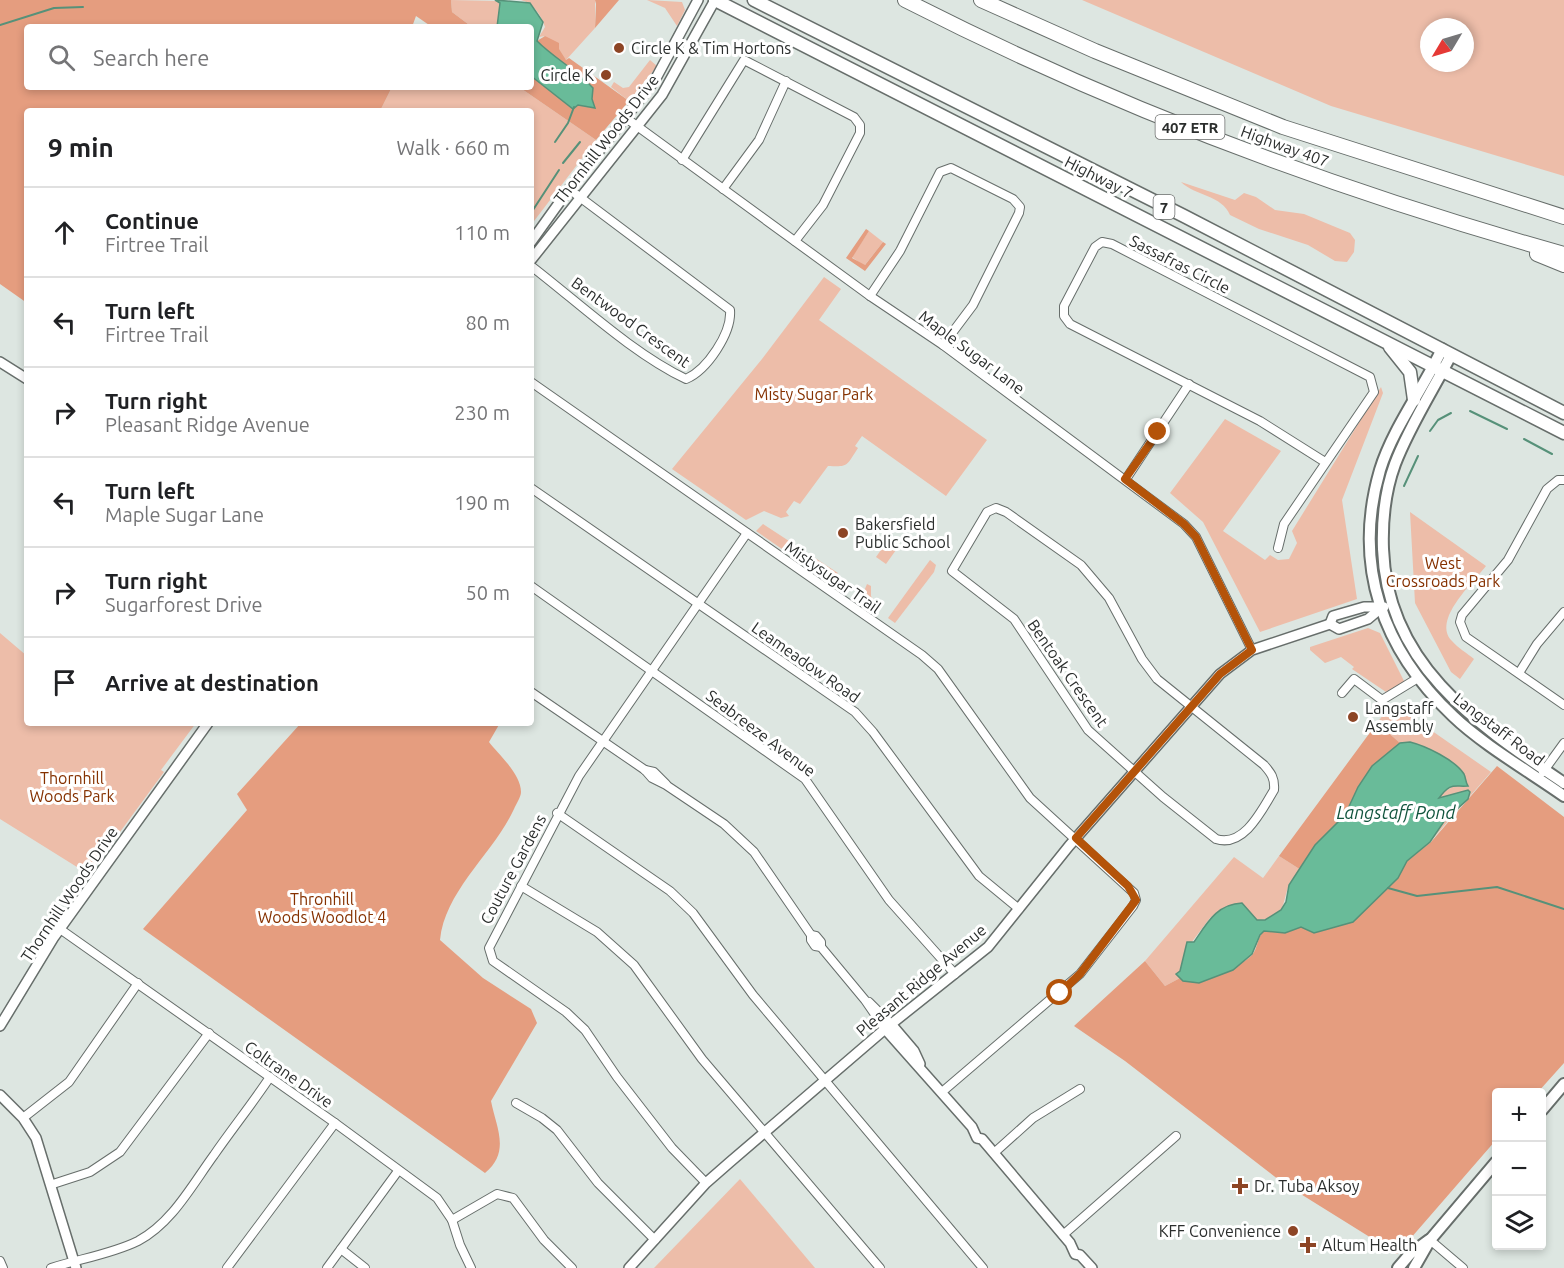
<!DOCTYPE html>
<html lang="en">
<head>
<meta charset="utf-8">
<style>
	body { margin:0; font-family:Ubuntu,sans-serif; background:#f2f2f2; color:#202124 }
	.controls { position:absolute; right:18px; bottom:18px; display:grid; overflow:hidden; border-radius:6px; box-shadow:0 3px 9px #0003 }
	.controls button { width:54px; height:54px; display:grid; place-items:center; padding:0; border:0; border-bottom:2px solid #e0e0e0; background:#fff; color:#202124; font:30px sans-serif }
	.compass { position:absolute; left:1420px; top:18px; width:54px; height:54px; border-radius:50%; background:#fff; box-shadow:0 3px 9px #0003; rotate:232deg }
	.stop { position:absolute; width:18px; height:18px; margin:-14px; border:4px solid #b45309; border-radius:50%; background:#fff }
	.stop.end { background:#b45309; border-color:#fff; box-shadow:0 2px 6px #0008 }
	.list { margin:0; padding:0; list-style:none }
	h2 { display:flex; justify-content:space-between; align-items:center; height:78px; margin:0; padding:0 24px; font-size:26px }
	h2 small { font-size:20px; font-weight:400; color:#757577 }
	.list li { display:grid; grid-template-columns:39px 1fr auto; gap:18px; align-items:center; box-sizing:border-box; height:90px; padding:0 24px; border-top:2px solid #e0e0e0 }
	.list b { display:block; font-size:22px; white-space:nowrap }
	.list p { margin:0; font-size:20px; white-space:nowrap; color:#757577 }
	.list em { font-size:20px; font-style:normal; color:#757577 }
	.icon { flex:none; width:33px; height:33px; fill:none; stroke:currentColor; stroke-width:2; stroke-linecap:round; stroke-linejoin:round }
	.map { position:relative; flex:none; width:1564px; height:1268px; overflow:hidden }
	.search { position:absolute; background:#fff; box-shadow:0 3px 9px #0003; left:24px; top:24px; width:510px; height:66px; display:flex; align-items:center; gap:15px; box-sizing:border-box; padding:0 21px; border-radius:6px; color:#757577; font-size:22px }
	.panel { position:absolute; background:#fff; box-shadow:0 3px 9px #0003; left:24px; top:108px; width:510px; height:618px; border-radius:6px }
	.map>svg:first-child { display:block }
</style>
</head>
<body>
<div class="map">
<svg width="1564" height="1268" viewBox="0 0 1564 1268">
	<rect width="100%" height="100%" fill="#dde6e1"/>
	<!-- green -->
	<g fill="#edbda9" fill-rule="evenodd">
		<polygon points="451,0 498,1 500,3 497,27 472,27 452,12"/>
		<path d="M521,0h74v28l-29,32 -21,-24 -6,1 6,-10c-4,-12 -12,-24 -24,-27z"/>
		<polygon points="647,0 682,2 685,10 677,26 665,8"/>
		<path d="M1082,0h482v176l-233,-70zM1429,27h36v36h-36z"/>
		<polygon points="650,60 657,66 629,101 611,87 614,82 623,88 629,87"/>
		<polygon points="392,87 519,87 596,140 531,225 531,111 380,111"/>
		<path d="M1181,182l54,18 9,-7 12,4 19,13 29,4 29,12 17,7 5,7 -1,12 -7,10 -12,-1 -27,-16 -49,-16 -29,-14c-8,-20 -35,-19 -49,-33z"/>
		<polygon points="869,231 883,242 864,266 852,257"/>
		<path d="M824,277l17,12 -22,31 168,120 -41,56 -84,-60 -7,10 3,2c-12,18 -9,19 -30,18l-28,38 -6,-3 -8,11 3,4 -8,2 -17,-7 -18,9 -74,-51 90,-110z"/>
		<polygon points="1381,387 1383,393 1342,500 1357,599 1260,632 1203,522 1170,493 1225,419 1281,451 1223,531 1265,560 1270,555 1278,560 1289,559 1297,543 1292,531"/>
		<path d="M1410,512l76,54c-14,18 -54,54 -34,75 6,7 15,12 22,18l-14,20 -9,-7 -36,-69z"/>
		<polygon points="763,524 838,573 830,582 756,531"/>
		<polygon points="888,540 896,550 886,564 876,557"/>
		<polygon points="930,560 936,565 934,572 895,623 888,618"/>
		<polygon points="867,584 871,586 871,596 875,603 868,609 860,601"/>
		<polygon points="1368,628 1380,633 1405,683 1386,692 1352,669 1354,667 1341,657 1325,663 1310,650 1310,647"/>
		<polygon points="0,633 27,656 27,723 196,723 161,770 164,772 95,866 85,872 0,819"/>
		<polygon points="1392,703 1491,772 1430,842 1445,820 1446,797 1439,798 1439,795 1457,784 1468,786 1464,779 1410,742 1400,743 1377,723"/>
		<path d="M1279,856l22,14c-4,5 -10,10 -12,15 -8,20 -2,33 -32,35l-15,-16 -19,4 -13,10 -22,29 -8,24 -3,3 3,4 -15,8 -20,-25 89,-104 29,21z"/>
		<polygon points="740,1179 815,1268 654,1268"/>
	</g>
	<!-- forest -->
	<g fill="#e59d7f">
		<polygon points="0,0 451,0 452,12 472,27 432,27 416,16 412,27 27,27 27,87 392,87 380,111 27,111 27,303 0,284"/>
		<polygon points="595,0 619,0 595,28 596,4"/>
		<polygon points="545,36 559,43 559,49 566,60 569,58 629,101 596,140 519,87 531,87 531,76 573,109 578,105 595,108 584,78 555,60 537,41"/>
		<polygon points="866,229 869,231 852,258 865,265 883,242 886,244 865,271 846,258"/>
		<path d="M301,723h199l-11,19c10,13 32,32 32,50 0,5 -5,12 -7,17 -20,44 -69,81 -74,131l43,38 48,31 6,14 -46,78c5,26 20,51 -6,72l-342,-244 104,-119 -10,-16z"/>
		<polygon points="1377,723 1400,743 1372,766 1358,787 1345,815 1315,845 1301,870 1279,856"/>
		<path d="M1497,766l67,51v246l-26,29h-42v48l-99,114 -114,-71 -158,-122 -51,-35 71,-65 20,25 15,-8c5,1 12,4 18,4 8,1 47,-19 54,-27 6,-7 5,-18 12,-24l21,2 91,-35 22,-20 9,-17 24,-19z"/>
	</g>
	<!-- water -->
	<g fill="#69bb99" stroke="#569179" stroke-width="1.5">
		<path d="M495,0l35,3 13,19 -6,19c18,18 40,29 56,47l-1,11 3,9 -17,-3 -5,4 -42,-33v-49h-34l3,-24z"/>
		<path d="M1410,742c16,4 45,18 54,32 2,4 1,7 4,12 -15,1 -17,-4 -29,12l29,-8 2,2 -2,7 -23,21 -15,22 -23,19 -9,17 -45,44 -39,11 -13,-6 -16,6 -21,-2 -4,4 -8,19 -19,16 -34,13 -16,-2 -7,-7 4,-3 7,-29h7c13,-19 23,-38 48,-39l15,17h8l16,-10 5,-8 3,-17 26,-40 30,-30 13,-28 14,-21 28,-23z"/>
	</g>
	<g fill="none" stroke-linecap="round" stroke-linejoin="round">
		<!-- stream -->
		<g stroke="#569179" stroke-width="2">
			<polyline points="0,25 54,8 83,7"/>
			<polyline points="555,142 568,123 574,107"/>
			<polyline points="563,163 580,142"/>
			<polyline points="531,213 559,170"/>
			<polyline points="1470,411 1507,429"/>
			<polyline points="1430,431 1438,420 1451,413"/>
			<polyline points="1524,439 1552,454"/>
			<polyline points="1404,486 1418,456"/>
			<polyline points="1388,888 1417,896 1497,887 1564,909"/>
		</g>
		<defs>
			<g id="minor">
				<polyline points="626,118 870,296 943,345 1184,524 1196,537 1252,650"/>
				<polyline points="682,160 744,60 854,117 860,125 860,133 823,205 795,241"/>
				<polyline points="723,189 759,140 786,81"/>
				<path d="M531,266c47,36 102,88 155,113 21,-9 46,-46 44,-69l-161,-121"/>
				<polyline points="870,296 900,251 940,172 951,168 1013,199 1020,207 1019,213 973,305 943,345"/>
				<polyline points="531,382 922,655 938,669 1030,798 1134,893 1136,900 1133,906 1080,974 942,1092"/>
				<polyline points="1126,479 1189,384"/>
				<polyline points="1564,480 1558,480 1547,489 1508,560 1462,615 1460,622 1466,637 1564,705"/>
				<polyline points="531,488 855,712 873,732 979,876 1019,909"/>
				<path d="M996,508l10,4 75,53 28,33 33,61 15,20 107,86c7,8 11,13 10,25 -12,20 -30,58 -58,49l-53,-42 -75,-67 -74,-111 -62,-48 35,-59z"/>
				<polyline points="1278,548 1284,524 1374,392 1370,377 1112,244 1102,242 1095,247 1064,306 1064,316 1070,324 1260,421 1325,462"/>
				<polyline points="531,586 805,779 889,900 955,974"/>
				<polyline points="1519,673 1537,644 1564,612"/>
				<polyline points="531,692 645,770 652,778 666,785 724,824 754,852 811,935 811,940 815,946 821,947 865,1000 885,1029"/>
				<polyline points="1342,693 1354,679 1382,700 1418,678"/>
				<polyline points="645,770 654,772 666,784"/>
				<polyline points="1543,772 1564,743"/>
				<polyline points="557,813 670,891 693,913 753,995 983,1268"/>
				<polyline points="521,886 597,932 634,965 702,1059 880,1268"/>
				<polyline points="60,929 335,1123 437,1198 452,1220 460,1245 471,1268"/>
				<polyline points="811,935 816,936 821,942 821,947"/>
				<polyline points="869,1002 891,1024"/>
				<polyline points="516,1103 542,1118 557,1130 598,1183 655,1240"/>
				<polyline points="23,1118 69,1082 138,983"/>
				<polyline points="994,1153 1033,1118 1080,1089"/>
				<polyline points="706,1183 672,1148 617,1077 585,1030 566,1012 493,961 489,948 579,776 747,533"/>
				<polyline points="53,1184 90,1172 120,1152 209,1033"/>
				<polyline points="452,1220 497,1194 513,1198 544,1240 572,1268"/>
				<polyline points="1063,1235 1176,1136"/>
				<polyline points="1430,1240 1463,1268"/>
				<polyline points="341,1249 365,1268"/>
				<polyline points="0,1261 3,1268"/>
				<path d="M51,1268c28,-9 61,-14 87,-27 34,-18 54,-56 76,-86 18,-26 38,-51 56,-78"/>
				<polyline points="227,1268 335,1123"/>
				<polyline points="327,1268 398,1171"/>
			</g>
			<g id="tertiary">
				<polyline points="531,242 569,189 655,80 698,0"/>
				<polyline points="531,260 662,95 715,0"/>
				<polyline points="0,362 27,379"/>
				<polyline points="1330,624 1333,616 1364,607 1384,607"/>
				<polyline points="891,1024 914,1051 920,1064"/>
				<polyline points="0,1026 54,937 208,723"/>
				<polyline points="885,1029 972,1127 977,1138 982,1139 1070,1243 1075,1254 1080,1255 1092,1268"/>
				<polyline points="0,1095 23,1118 36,1138 76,1268"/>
				<polyline points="629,1268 706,1183 730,1162 885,1029 988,947 1069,846 1220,674 1252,650 1330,624 1339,629 1368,619 1381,608"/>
			</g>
			<g id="secondary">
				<path d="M1442,349c-19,40 -49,79 -62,121 -28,96 3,180 73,246 29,28 77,56 111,80"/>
				<path d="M1451,355c-18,35 -42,72 -56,109 -10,27 -13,56 -12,85 4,116 94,175 181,234"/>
				<polyline points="1542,1110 1564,1084"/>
				<polyline points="1398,1268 1410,1254 1429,1240"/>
				<polyline points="1414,1268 1430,1240 1496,1162"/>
			</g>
			<g id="primary">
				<polyline points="715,0 1564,433"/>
				<polyline points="754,0 1184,216 1564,413"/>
				<polyline points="1390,347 1410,372 1414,400"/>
			</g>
			<g id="motorway">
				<path d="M905,0c209,107 433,191 659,254"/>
				<polyline points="981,0 1095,51 1283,127 1564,217"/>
				<polyline points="1537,254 1564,265"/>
			</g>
		</defs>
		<!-- minor casing -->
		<use href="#minor" stroke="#676e6b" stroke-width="10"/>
		<!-- tertiary casing -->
		<use href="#tertiary" stroke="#676e6b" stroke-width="12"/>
		<!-- secondary casing -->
		<use href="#secondary" stroke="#676e6b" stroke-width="14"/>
		<!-- primary casing -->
		<use href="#primary" stroke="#676e6b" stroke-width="15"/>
		<!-- motorway casing -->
		<use href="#motorway" stroke="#676e6b" stroke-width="16"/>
		<!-- minor -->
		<use href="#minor" stroke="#fff" stroke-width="8"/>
		<!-- tertiary -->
		<use href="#tertiary" stroke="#fff" stroke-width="9"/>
		<!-- secondary -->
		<use href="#secondary" stroke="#fff" stroke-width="10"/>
		<!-- primary -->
		<use href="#primary" stroke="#fff" stroke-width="12"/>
		<!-- motorway -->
		<use href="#motorway" stroke="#fff" stroke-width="14"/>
	</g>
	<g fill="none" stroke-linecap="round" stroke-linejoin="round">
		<!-- route -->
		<polyline stroke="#b45309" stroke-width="8" points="1060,993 1080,974 1136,900 1128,886 1076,838 1220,674 1252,650 1196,537 1184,524 1125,479 1158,432"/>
	</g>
	<!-- markers -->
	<g fill="#8d4525" stroke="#fff" stroke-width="2">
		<circle cx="619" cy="48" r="6"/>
		<circle cx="606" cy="75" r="6"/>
		<circle cx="843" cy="533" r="6"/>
		<circle cx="1353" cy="717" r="6"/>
		<path d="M1237 1177h6v6h6v6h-6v6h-6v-6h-6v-6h6z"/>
		<circle cx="1293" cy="1231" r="6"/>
		<path d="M1305 1236h6v6h6v6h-6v6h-6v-6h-6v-6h6z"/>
	</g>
	<g text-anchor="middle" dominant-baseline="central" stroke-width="6" stroke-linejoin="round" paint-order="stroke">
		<!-- shield labels -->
		<g fill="#fff" stroke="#6b6d6c" stroke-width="1.5">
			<rect x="1155.5" y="115" width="69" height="24" rx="4.5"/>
			<rect x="1153.5" y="195" width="21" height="24" rx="4.5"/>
		</g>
		<g font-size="15" font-weight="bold" fill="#2b2e2d">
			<text x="1190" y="127">407 ETR</text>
			<text x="1164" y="207">7</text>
		</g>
		<!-- poi labels -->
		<g font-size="16" fill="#2b2e2d" stroke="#fff" text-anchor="start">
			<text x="631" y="48">Circle K &amp; Tim Hortons</text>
			<text x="594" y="75" text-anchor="end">Circle K</text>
			<text x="855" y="524">Bakersfield<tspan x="855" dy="18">Public School</tspan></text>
			<text x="1365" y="708">Langstaff<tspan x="1365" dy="18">Assembly</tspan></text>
			<text x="1254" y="1186">Dr. Tuba Aksoy</text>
			<text x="1281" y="1231" text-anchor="end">KFF Convenience</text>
			<text x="1322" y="1245">Altum Health</text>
		</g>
		<!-- street labels -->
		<g font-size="16" fill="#2b2e2d" stroke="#fff">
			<text transform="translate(606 139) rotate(-52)">Thornhill Woods Drive</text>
			<text transform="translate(1285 146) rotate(20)">Highway 407</text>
			<text transform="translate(1099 177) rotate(27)">Highway 7</text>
			<text transform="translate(1180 264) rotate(27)">Sassafras Circle</text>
			<text transform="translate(631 322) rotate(36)">Bentwood Crescent</text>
			<text transform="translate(972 352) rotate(37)">Maple Sugar Lane</text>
			<text transform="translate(833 577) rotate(35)">Mistysugar Trail</text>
			<text transform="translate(806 662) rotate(35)">Leameadow Road</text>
			<text transform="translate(1068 673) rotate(55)">Bentoak Crescent</text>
			<text transform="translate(1499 729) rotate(37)">Langstaff Road</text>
			<text transform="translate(761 733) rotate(37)">Seabreeze Avenue</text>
			<text transform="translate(513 869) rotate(-62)">Couture Gardens</text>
			<text transform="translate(69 894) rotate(-56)">Thornhill Woods Drive</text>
			<text transform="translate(921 980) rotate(-40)">Pleasant Ridge Avenue</text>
			<text transform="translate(289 1074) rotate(35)">Coltrane Drive</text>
		</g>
		<!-- park labels -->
		<g font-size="16" fill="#853100" stroke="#fff">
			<text x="814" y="394">Misty Sugar Park</text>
			<text x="1443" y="563">West<tspan x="1443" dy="18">Crossroads Park</tspan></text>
			<text x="72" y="778">Thornhill<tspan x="72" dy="18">Woods Park</tspan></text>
			<text x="322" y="899">Thronhill<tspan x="322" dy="18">Woods Woodlot 4</tspan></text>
		</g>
		<!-- water labels -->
		<g font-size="18" font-style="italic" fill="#12553e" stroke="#fff">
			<text x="1396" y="812">Langstaff Pond</text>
		</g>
	</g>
</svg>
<div class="controls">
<button>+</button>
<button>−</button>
<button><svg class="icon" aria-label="layers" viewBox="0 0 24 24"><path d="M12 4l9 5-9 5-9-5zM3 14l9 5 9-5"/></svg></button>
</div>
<svg class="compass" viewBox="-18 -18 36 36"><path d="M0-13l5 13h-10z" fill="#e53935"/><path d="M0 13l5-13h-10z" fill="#757577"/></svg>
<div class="stop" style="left:1060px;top:993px"></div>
<div class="stop end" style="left:1158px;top:432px"></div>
<div class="search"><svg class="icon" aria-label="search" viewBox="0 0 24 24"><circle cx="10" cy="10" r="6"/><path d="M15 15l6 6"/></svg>Search here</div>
<section class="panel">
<h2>9 min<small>Walk · 660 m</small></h2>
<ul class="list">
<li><svg class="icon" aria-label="ahead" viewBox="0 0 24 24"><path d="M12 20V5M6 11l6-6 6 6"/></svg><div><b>Continue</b><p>Firtree Trail</p></div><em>110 m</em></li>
<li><svg class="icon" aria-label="left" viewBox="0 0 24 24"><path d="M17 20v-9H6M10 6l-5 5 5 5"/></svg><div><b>Turn left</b><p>Firtree Trail</p></div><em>80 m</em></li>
<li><svg class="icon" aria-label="right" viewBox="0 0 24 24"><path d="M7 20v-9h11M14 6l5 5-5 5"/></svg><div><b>Turn right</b><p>Pleasant Ridge Avenue</p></div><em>230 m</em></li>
<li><svg class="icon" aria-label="left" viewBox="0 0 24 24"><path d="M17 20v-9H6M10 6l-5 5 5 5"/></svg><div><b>Turn left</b><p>Maple Sugar Lane</p></div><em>190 m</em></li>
<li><svg class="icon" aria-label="right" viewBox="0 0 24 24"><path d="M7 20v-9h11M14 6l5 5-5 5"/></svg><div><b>Turn right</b><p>Sugarforest Drive</p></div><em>50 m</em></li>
<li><svg class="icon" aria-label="arrive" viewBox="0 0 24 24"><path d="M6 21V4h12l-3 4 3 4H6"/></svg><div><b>Arrive at destination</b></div></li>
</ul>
</section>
</div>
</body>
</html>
